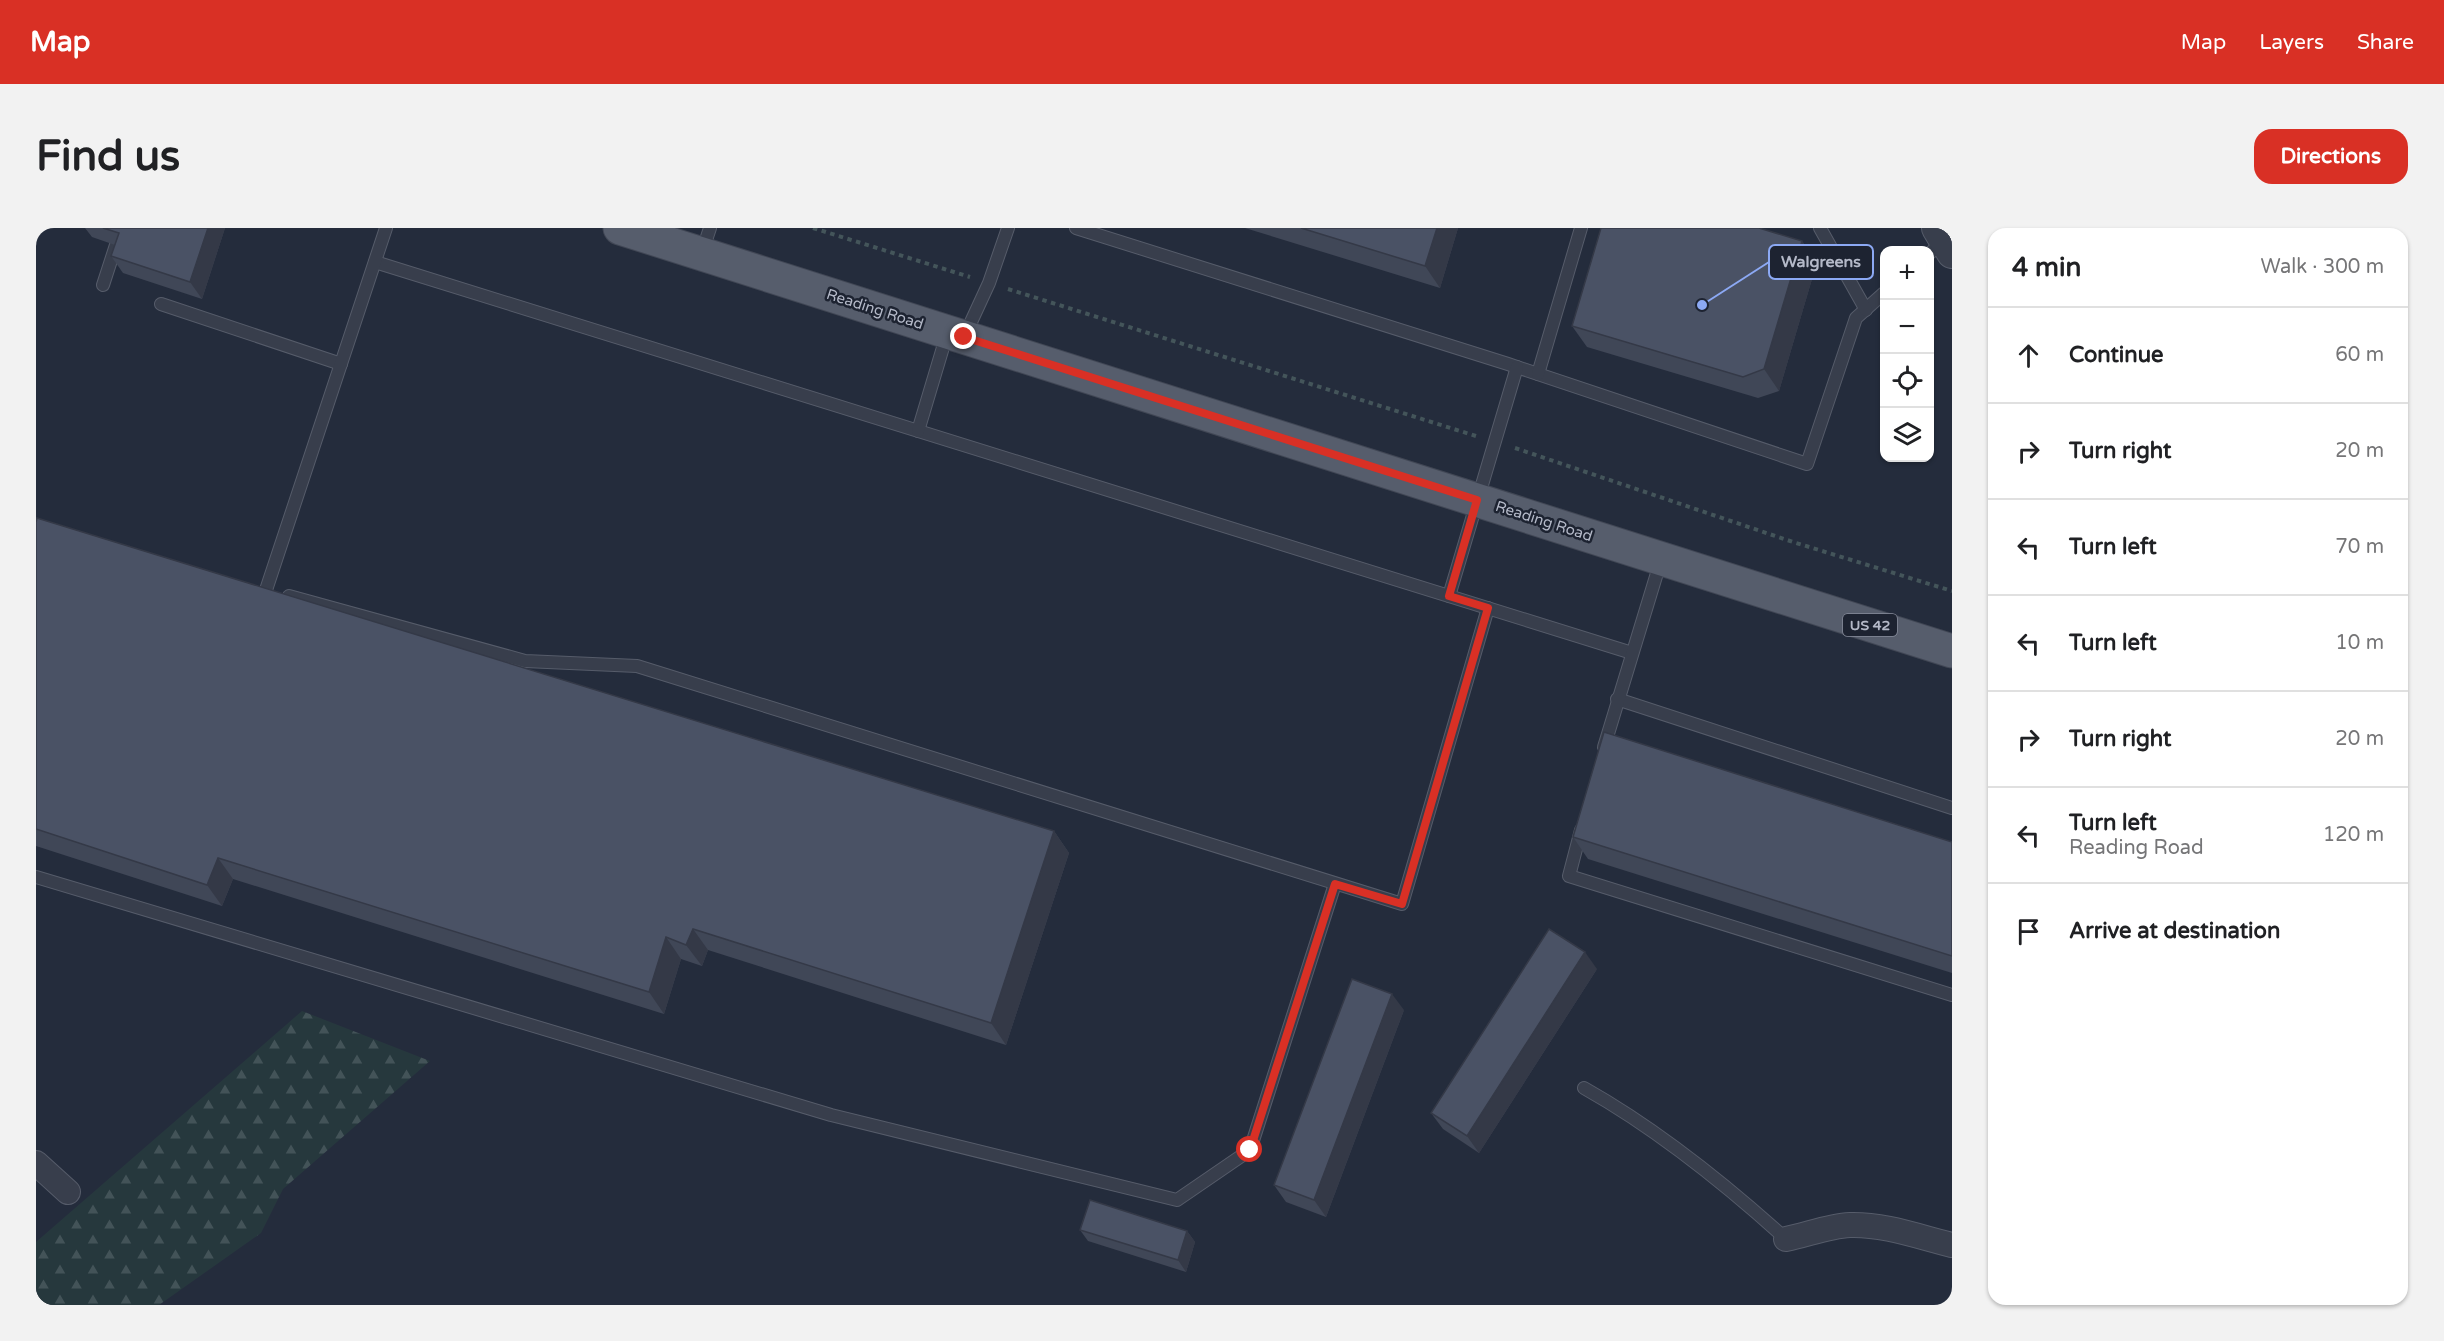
<!DOCTYPE html>
<html lang="en">
<head>
<meta charset="utf-8">
<style>
	body { margin:0; font-family:"Varela Round",sans-serif; background:#f2f2f2; color:#202124 }
	.controls { position:absolute; right:18px; top:18px; display:grid; overflow:hidden; border-radius:12px; box-shadow:0 2px 4px #0004 }
	.controls button { width:54px; height:54px; display:grid; place-items:center; padding:0; border:0; border-bottom:2px solid #e0e0e0; background:#fff; color:#202124; font:30px sans-serif }
	.stop { position:absolute; width:18px; height:18px; margin:-14px; border:4px solid #d93025; border-radius:50%; background:#fff }
	.stop.end { background:#d93025; border-color:#fff; box-shadow:0 2px 6px #0008 }
	.list { margin:0; padding:0; list-style:none }
	h2 { display:flex; justify-content:space-between; align-items:center; height:78px; margin:0; padding:0 24px; font-size:26px }
	h2 small { font-size:20px; font-weight:400; color:#757577 }
	.list li { display:grid; grid-template-columns:39px 1fr auto; gap:18px; align-items:center; box-sizing:border-box; height:96px; padding:0 24px; border-top:2px solid #e0e0e0 }
	.list b { display:block; font-size:22px; white-space:nowrap }
	.list p { margin:0; font-size:20px; white-space:nowrap; color:#757577 }
	.list em { font-size:20px; font-style:normal; color:#757577 }
	.icon { flex:none; width:33px; height:33px; fill:none; stroke:currentColor; stroke-width:2; stroke-linecap:round; stroke-linejoin:round }
	.map { position:relative; flex:none; width:1916px; height:1077px; overflow:hidden; border-radius:18px }
	header { display:flex; align-items:center; gap:36px; box-sizing:border-box; height:84px; padding:0 30px; background:#d93025; color:#fff }
	header strong { font-size:28px }
	nav { display:flex; gap:33px; margin-inline-start:auto; font-size:21px }
	.intro { display:flex; align-items:center; justify-content:space-between; box-sizing:border-box; height:144px; padding:0 36px }
	h1 { margin:0; font-size:42px }
	.button { padding:15px 27px; border-radius:18px; background:#d93025; color:#fff; font-size:21px; font-weight:700 }
	main { display:flex; gap:36px; padding:0 36px }
	aside { flex:1; background:#fff; border-radius:18px; box-shadow:0 2px 4px #0004 }
	.map>svg:first-child { display:block }
</style>
</head>
<body>
<header>
<strong>Map</strong>
<nav><a>Map</a><a>Layers</a><a>Share</a></nav>
</header>
<div class="intro"><h1>Find us</h1><a class="button">Directions</a></div>
<main>
<div class="map">
<svg width="1916" height="1077" viewBox="0 0 1916 1077">
	<defs>
		<pattern id="forest-firs" width="22" height="20" patternUnits="userSpaceOnUse" patternTransform="scale(1.5)"><rect width="22" height="20" fill="#26383d"/><path d="M5 1l3.5 6h-7zM16 11l3.5 6h-7z" fill="#435358"/></pattern>
	</defs>
	<rect width="100%" height="100%" fill="#242c3c"/>
	<!-- forest -->
	<polygon fill="url(#forest-firs)" points="266,783 394,833 247,961 225,1005 123,1077 0,1077 0,1014"/>
	<g fill="none" stroke-linecap="round" stroke-linejoin="round">
		<defs>
			<g id="service">
				<polyline points="1040,0 1472,136 1771,236 1820,90 1848,65"/>
				<polyline points="1784,0 1830,82"/>
				<polyline points="666,24 674,0"/>
				<polyline points="1894,25 1909,12"/>
				<polyline points="339,34 1596,425"/>
				<polyline points="67,57 80,17"/>
				<polyline points="125,76 305,136"/>
				<polyline points="929,107 953,55 972,0"/>
				<polyline points="1502,146 1545,0"/>
				<polyline points="882,203 911,106"/>
				<polyline points="230,362 350,0"/>
				<polyline points="253,368 489,433 601,438 1366,676 1452,380"/>
				<polyline points="1413,368 1481,139"/>
				<polyline points="1581,471 1916,580"/>
				<polyline points="1568,519 1625,332"/>
				<polyline points="1545,602 1533,648 1916,767"/>
				<polyline points="0,649 795,887 1141,972 1214,922 1299,656"/>
				<path d="M1548,860c73,41 139,94 202,151"/>
			</g>
			<g id="minor">
				<polyline points="0,935 32,964"/>
				<path d="M1750,1011c21,-4 42,-13 64,-14 34,-1 69,12 102,20"/>
			</g>
			<polyline id="tertiary" points="1901,0 1916,25"/>
			<polyline id="primary" points="584,0 1916,423"/>
		</defs>
		<!-- service casing -->
		<use href="#service" stroke="#565c6a" stroke-width="14"/>
		<!-- minor casing -->
		<use href="#minor" stroke="#565c6a" stroke-width="26"/>
		<!-- tertiary casing -->
		<use href="#tertiary" stroke="#565c6a" stroke-width="32"/>
		<!-- primary casing -->
		<use href="#primary" stroke="#414755" stroke-width="35"/>
		<!-- path -->
		<g stroke="#44555a" stroke-width="4" stroke-dasharray="4.5 4.5" stroke-linecap="butt">
			<polyline points="777,0 934,49"/>
			<polyline points="972,61 1440,208"/>
			<polyline points="1479,220 1757,314 1916,363"/>
		</g>
		<!-- service -->
		<use href="#service" stroke="#383e4c" stroke-width="12"/>
		<!-- minor -->
		<use href="#minor" stroke="#383e4c" stroke-width="24"/>
		<!-- tertiary -->
		<use href="#tertiary" stroke="#383e4c" stroke-width="30"/>
		<!-- primary -->
		<use href="#primary" stroke="#565d6c" stroke-width="33"/>
	</g>
	<!-- wall -->
	<g fill="#404757">
		<polygon points="49,0 189,0 166,71 87,45 75,28 79,17 56,9"/>
		<polygon points="1209,0 1422,0 1404,60"/>
		<polygon points="1766,13 1781,34 1743,163 1722,170 1551,119 1536,98"/>
		<polygon points="0,294 1018,603 1033,625 970,817 672,722 666,738 645,731 628,786 197,651 186,678 0,618"/>
		<polygon points="1537,609 1916,614 1916,745 1552,631"/>
		<polygon points="1561,741 1443,925 1407,901 1395,885"/>
		<polygon points="1368,782 1290,989 1250,974 1238,957"/>
		<polygon points="1044,1002 1151,1003 1159,1014 1150,1044 1052,1013"/>
	</g>
	<!-- shaded-wall -->
	<g fill="#343947">
		<polygon points="172,0 189,0 166,71 154,54"/>
		<polygon points="1401,0 1422,0 1404,60 1389,38"/>
		<polygon points="1766,13 1781,34 1743,163 1728,141"/>
		<polygon points="1018,603 1033,625 970,817 955,795"/>
		<polygon points="182,630 197,651 186,678 171,657"/>
		<polygon points="657,701 672,722 666,738 650,717"/>
		<polygon points="630,709 645,731 628,786 613,764"/>
		<polygon points="1549,724 1561,741 1443,925 1431,908"/>
		<polygon points="1356,766 1368,782 1290,989 1278,972"/>
		<polygon points="1151,1003 1159,1014 1150,1044 1142,1032"/>
	</g>
	<!-- building -->
	<g fill="#4a5265" stroke="#343947" stroke-width="1.5">
		<polygon points="67,0 172,0 154,54 75,28 83,5"/>
		<polygon points="1265,0 1401,0 1389,38"/>
		<polygon points="1565,0 1723,0 1766,13 1728,141 1707,149 1536,98"/>
		<polygon points="1,290 1018,603 955,795 657,701 650,717 630,709 613,764 182,630 171,657 0,601 0,294"/>
		<polygon points="1568,504 1916,614 1916,728 1537,609"/>
		<polygon points="1513,701 1549,724 1431,908 1395,885"/>
		<polygon points="1316,751 1356,766 1278,972 1238,957"/>
		<polygon points="1054,972 1151,1003 1142,1032 1044,1002"/>
	</g>
	<g fill="none" stroke-linecap="round" stroke-linejoin="round">
		<!-- route -->
		<polyline stroke="#d93025" stroke-width="8" points="928,109 1441,272 1413,368 1452,380 1366,676 1299,656 1214,922"/>
	</g>
	<g text-anchor="middle" dominant-baseline="central" stroke-width="5" stroke-linejoin="round" paint-order="stroke">
		<!-- shield labels -->
		<rect fill="#1d2331" stroke="#878c9b" stroke-width="1.5" x="1807" y="386" width="54" height="22" rx="4.5"/>
		<g font-size="14" font-weight="bold" fill="#b4b9c8">
			<text x="1834" y="397">US 42</text>
		</g>
		<!-- street labels -->
		<g font-size="15" fill="#b4b9c8" stroke="#1d2331">
			<text transform="translate(839 81) rotate(18)">Reading Road</text>
			<text transform="translate(1508 293) rotate(18)">Reading Road</text>
		</g>
	</g>
	<!-- callouts -->
	<path fill="none" stroke="#8ca9f4" stroke-width="2" d="M1666 77L1733 34"/>
	<circle fill="#8ca9f4" stroke="#1d2331" stroke-width="2" cx="1666" cy="77" r="6"/>
	<rect fill="#1d2331" stroke="#8ca9f4" stroke-width="2" x="1733" y="17" width="104" height="34" rx="6"/>
	<g font-size="16" text-anchor="middle" font-weight="bold" fill="#b4b9c8">
		<text x="1785" y="39">Walgreens</text>
	</g>
</svg>
<div class="controls">
<button>+</button>
<button>−</button>
<button><svg class="icon" aria-label="locate" viewBox="0 0 24 24"><circle cx="12" cy="12" r="6"/><path d="M12 2v4M12 18v4M2 12h4M18 12h4"/></svg></button>
<button><svg class="icon" aria-label="layers" viewBox="0 0 24 24"><path d="M12 4l9 5-9 5-9-5zM3 14l9 5 9-5"/></svg></button>
</div>
<div class="stop" style="left:1214px;top:922px"></div>
<div class="stop end" style="left:928px;top:109px"></div>
</div>
<aside>
<h2>4 min<small>Walk · 300 m</small></h2>
<ul class="list">
<li><svg class="icon" aria-label="ahead" viewBox="0 0 24 24"><path d="M12 20V5M6 11l6-6 6 6"/></svg><div><b>Continue</b></div><em>60 m</em></li>
<li><svg class="icon" aria-label="right" viewBox="0 0 24 24"><path d="M7 20v-9h11M14 6l5 5-5 5"/></svg><div><b>Turn right</b></div><em>20 m</em></li>
<li><svg class="icon" aria-label="left" viewBox="0 0 24 24"><path d="M17 20v-9H6M10 6l-5 5 5 5"/></svg><div><b>Turn left</b></div><em>70 m</em></li>
<li><svg class="icon" aria-label="left" viewBox="0 0 24 24"><path d="M17 20v-9H6M10 6l-5 5 5 5"/></svg><div><b>Turn left</b></div><em>10 m</em></li>
<li><svg class="icon" aria-label="right" viewBox="0 0 24 24"><path d="M7 20v-9h11M14 6l5 5-5 5"/></svg><div><b>Turn right</b></div><em>20 m</em></li>
<li><svg class="icon" aria-label="left" viewBox="0 0 24 24"><path d="M17 20v-9H6M10 6l-5 5 5 5"/></svg><div><b>Turn left</b><p>Reading Road</p></div><em>120 m</em></li>
<li><svg class="icon" aria-label="arrive" viewBox="0 0 24 24"><path d="M6 21V4h12l-3 4 3 4H6"/></svg><div><b>Arrive at destination</b></div></li>
</ul>
</aside>
</main>
</body>
</html>
